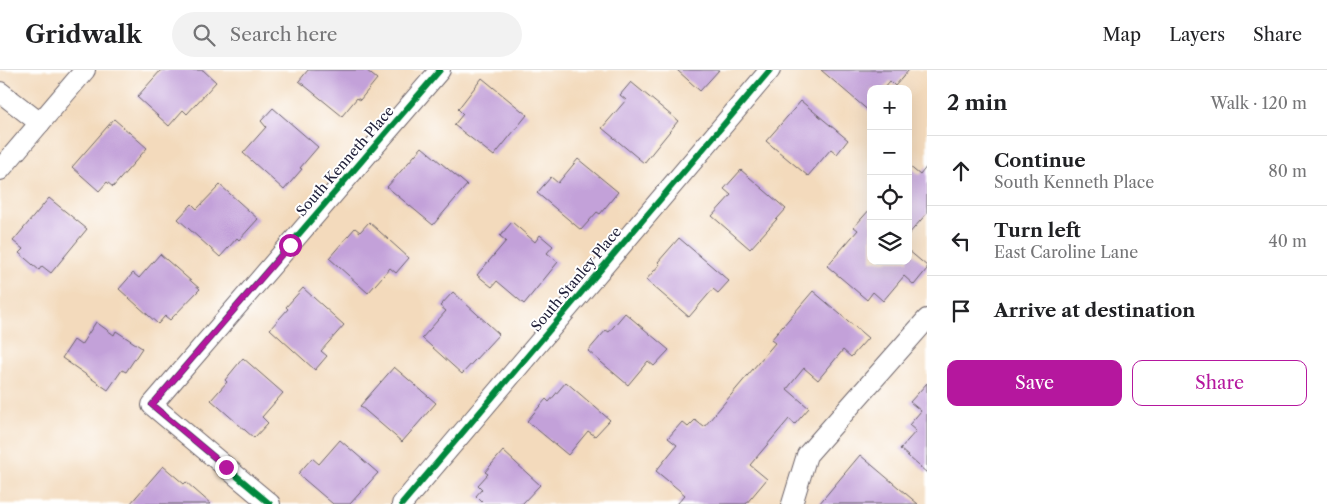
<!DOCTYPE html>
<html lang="en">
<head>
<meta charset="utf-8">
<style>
	body { margin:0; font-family:"Libre Caslon Text",serif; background:#f2f2f2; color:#202124 }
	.controls { position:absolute; right:15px; top:15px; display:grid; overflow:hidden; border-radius:10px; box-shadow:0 5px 20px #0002 }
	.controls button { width:45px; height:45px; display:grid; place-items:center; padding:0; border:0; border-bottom:1px solid #e0e0e0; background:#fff; color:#202124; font:25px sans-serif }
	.stop { position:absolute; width:15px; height:15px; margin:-11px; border:4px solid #b5179e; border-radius:50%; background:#fff }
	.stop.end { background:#b5179e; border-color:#fff; box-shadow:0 1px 5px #0008 }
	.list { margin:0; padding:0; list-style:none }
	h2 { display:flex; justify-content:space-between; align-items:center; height:65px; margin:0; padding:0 20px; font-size:21px }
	h2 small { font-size:16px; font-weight:400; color:#757577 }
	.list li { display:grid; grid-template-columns:32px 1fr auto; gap:15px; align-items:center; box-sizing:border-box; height:70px; padding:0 20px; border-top:1px solid #e0e0e0 }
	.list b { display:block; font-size:19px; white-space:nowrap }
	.list p { margin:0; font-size:16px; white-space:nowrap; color:#757577 }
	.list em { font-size:16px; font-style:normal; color:#757577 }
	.actions { display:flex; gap:10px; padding:15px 20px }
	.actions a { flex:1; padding:11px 0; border:1px solid #b5179e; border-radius:10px; text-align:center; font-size:18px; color:#b5179e }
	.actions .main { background:#b5179e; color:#fff }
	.icon { flex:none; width:28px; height:28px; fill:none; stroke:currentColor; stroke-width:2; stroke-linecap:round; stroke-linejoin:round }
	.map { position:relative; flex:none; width:927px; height:434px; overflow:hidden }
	header { display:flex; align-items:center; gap:30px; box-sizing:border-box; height:70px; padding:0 25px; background:#fff; border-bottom:1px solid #e0e0e0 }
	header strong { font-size:24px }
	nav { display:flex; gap:28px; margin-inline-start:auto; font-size:18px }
	.search { width:350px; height:45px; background:#f2f2f2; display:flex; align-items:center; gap:12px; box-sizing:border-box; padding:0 18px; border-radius:28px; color:#757577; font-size:19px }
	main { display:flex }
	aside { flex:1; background:#fff }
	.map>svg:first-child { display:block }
</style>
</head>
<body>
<header>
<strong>Gridwalk</strong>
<div class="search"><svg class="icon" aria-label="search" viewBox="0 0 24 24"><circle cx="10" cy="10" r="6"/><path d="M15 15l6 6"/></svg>Search here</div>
<nav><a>Map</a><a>Layers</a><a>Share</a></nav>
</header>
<main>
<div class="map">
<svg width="927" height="434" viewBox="0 0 927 434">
	<rect width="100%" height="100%" fill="#fff"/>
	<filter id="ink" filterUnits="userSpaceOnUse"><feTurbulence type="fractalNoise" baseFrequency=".02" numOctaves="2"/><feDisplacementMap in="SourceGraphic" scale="10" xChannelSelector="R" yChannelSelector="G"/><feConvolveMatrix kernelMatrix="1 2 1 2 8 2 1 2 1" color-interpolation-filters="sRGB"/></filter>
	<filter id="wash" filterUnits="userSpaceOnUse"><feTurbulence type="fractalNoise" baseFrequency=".0096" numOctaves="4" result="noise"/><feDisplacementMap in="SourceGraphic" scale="20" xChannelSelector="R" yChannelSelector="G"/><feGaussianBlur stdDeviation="1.12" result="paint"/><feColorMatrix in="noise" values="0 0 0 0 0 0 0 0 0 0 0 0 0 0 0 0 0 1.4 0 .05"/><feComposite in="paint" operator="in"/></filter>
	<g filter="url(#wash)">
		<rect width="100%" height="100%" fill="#f3dabc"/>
		<g id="blocks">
			<!-- building -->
			<g fill="#c3a1d9">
				<polygon points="161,0 203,0 216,12 187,44 183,40 169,56 137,27"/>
				<polygon points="308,0 366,0 377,9 360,30 357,28 342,46 299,11"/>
				<polygon points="677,0 719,0 700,21"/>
				<polygon points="821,0 909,0 895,16 890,11 883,19 871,19 871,43"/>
				<polygon points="482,8 527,45 494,86 454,55 463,44 458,39"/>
				<polygon points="631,12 678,51 644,93 602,58 626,30 620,25"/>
				<polygon points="801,31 848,70 837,84 831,79 808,106 766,71"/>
				<polygon points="273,38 318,77 300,98 302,99 284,120 243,83 266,57 261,51"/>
				<polygon points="114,49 147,78 113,117 107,112 99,121 72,97"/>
				<polygon points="422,77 467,115 433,155 387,117"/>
				<polygon points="578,89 618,122 600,144 597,142 581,160 537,123 551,107 558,113"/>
				<polygon points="908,95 920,105 927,96 927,143 908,165"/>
				<polygon points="741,100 786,139 750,179 712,146 731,125 724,119"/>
				<polygon points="220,115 258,149 239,170 237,168 220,187 178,149 192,134 197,139"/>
				<polygon points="49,128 87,159 51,203 42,196 39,200 19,183 23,179 13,171"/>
				<polygon points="871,138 871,191 908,191 908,180 927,196 927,199 914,215 904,206 883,231 873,222 867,230 827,196 858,160 854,157"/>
				<polygon points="369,152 409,188 396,203 390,198 368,223 329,188 355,158 360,162"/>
				<polygon points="512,152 535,172 540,165 553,176 547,183 558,192 524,234 497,211 492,217 477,205 506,171 500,166"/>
				<polygon points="679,168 729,211 718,223 713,219 689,247 646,210 660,194 658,192"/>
				<polygon points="160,184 200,219 170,250 165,246 158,254 119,219 133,203 139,208"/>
				<polygon points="303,218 344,255 321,281 327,286 315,300 270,259 288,239 286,237"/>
				<polygon points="813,221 868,268 851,287 843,280 818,310 804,298 787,319 809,338 795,354 789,349 750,395 767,409 746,434 677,434 685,425 656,401 677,375 668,368 682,352 688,357 695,350 704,357 775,273 771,270"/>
				<polygon points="453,222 499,264 462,304 422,268 446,241 440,236"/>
				<polygon points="625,243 669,280 654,296 648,291 628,315 588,281 606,260 609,262"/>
				<polygon points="96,252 114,265 116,261 142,278 126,302 122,300 108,320 62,288 74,270 81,275"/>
				<polygon points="243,288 283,323 262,347 268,353 254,368 211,330 227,312 225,310"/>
				<polygon points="394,297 436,333 402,372 360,336"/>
				<polygon points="566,312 610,350 595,366 588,361 568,385 527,351 546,329 549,332"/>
				<polygon points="927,313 927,403 900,379 916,361 909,355 921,341 910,332"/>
				<polygon points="340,370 378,403 350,434 333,434 298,404 312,388 319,394"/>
				<polygon points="503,381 540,415 522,434 484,434 476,426 482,419 478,415 488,404 485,402"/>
				<polygon points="860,385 918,434 819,434"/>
				<polygon points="163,396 184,414 186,412 211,434 130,434"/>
			</g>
		</g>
	</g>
	<g filter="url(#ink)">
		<use href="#blocks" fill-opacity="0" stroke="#6b6268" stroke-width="1"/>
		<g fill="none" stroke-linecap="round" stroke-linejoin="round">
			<defs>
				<g id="minor">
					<polyline points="0,22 40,53"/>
					<polyline points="0,100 85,0"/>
					<polyline points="270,434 152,335 440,0"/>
					<polyline points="402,434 770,0"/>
					<polyline points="792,434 807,385 927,249"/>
				</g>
			</defs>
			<!-- minor casing -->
			<use href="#minor" stroke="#6b6268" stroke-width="22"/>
			<!-- minor -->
			<use href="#minor" stroke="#fff" stroke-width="20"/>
			<defs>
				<g id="cycleway">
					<polyline points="270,434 152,335 440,0"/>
					<polyline points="402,434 770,0"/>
				</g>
			</defs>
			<!-- cycleway casing -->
			<use href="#cycleway" stroke="#fff" stroke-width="9"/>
			<!-- cycleway -->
			<use href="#cycleway" stroke="#00873e" stroke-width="6"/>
		</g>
	</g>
	<g fill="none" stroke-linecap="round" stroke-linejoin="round" filter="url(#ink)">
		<!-- route -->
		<polyline stroke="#b5179e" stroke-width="6" points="226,397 152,335 290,175"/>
	</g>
	<g text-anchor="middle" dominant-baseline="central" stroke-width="4" stroke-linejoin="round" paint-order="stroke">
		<!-- street labels -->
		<g font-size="14" fill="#22223b" stroke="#fff">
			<text transform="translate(345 91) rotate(-49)">South Kenneth Place</text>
			<text transform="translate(576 209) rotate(-50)">South Stanley Place</text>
		</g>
	</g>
</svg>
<div class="controls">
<button>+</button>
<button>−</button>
<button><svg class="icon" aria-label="locate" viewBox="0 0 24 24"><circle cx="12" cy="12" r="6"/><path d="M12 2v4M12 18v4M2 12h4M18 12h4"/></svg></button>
<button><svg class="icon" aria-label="layers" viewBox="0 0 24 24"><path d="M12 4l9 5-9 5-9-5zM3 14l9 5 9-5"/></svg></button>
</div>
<div class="stop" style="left:290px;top:175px"></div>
<div class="stop end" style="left:226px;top:397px"></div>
</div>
<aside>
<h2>2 min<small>Walk · 120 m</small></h2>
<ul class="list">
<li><svg class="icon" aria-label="ahead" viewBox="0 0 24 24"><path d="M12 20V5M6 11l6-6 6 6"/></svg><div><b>Continue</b><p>South Kenneth Place</p></div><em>80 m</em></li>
<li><svg class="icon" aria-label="left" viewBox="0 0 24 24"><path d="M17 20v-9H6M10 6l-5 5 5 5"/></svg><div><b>Turn left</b><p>East Caroline Lane</p></div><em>40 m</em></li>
<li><svg class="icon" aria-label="arrive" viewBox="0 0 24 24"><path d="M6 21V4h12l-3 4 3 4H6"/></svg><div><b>Arrive at destination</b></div></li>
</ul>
<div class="actions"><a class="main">Save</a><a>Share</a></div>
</aside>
</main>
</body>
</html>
